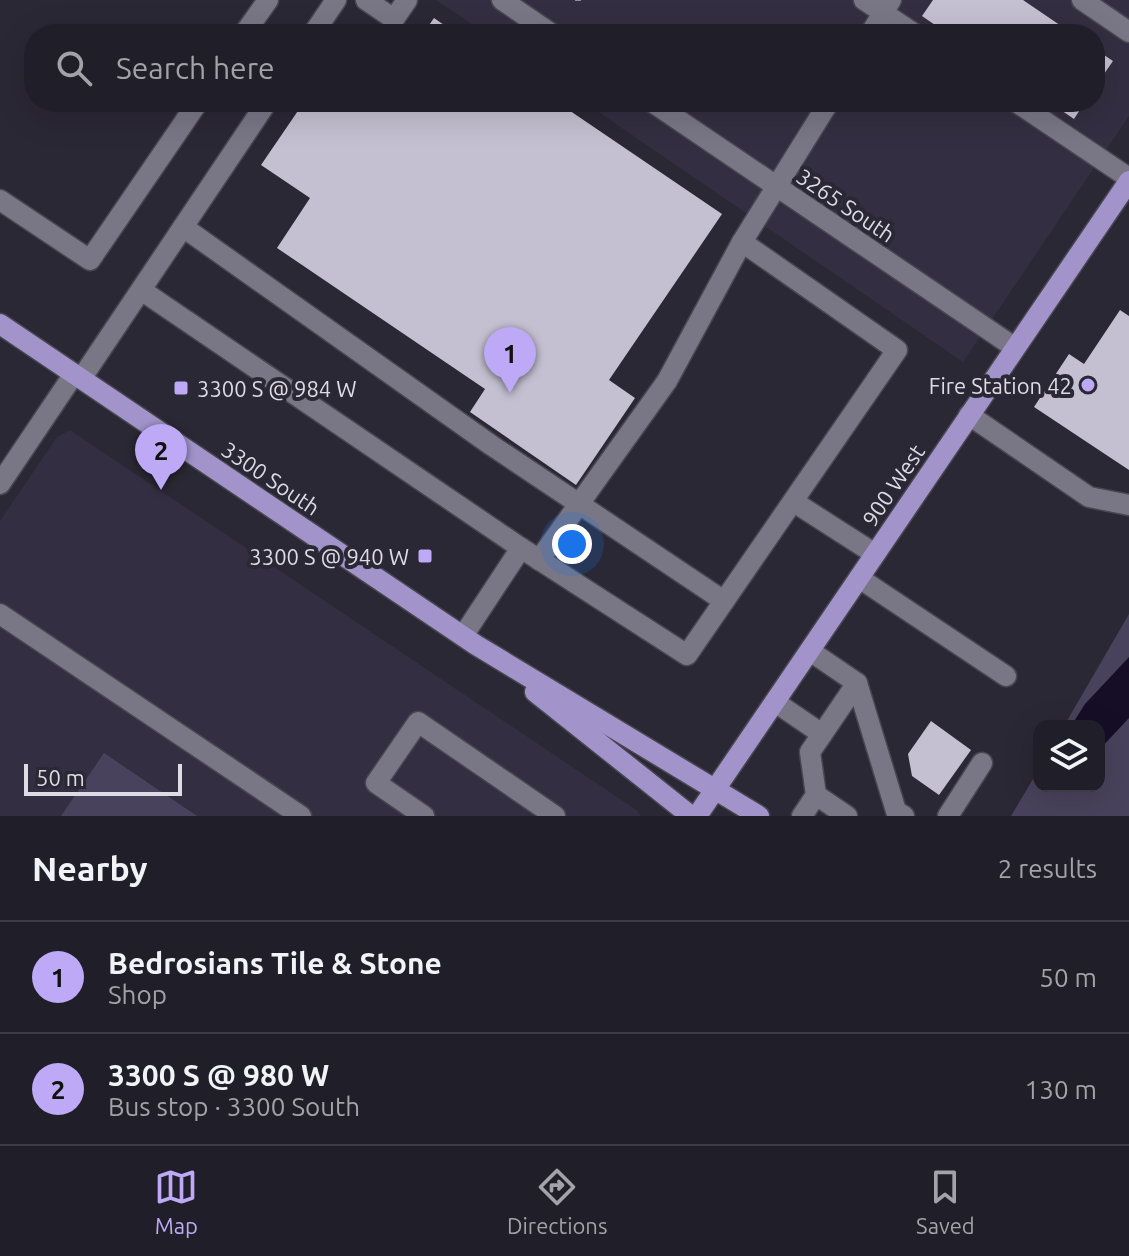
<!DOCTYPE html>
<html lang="en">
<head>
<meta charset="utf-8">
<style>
	body { margin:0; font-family:Ubuntu,sans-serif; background:#2d2b34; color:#f1f3f6 }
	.controls { position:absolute; right:24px; bottom:24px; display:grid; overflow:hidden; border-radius:16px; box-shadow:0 8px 32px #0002 }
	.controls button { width:72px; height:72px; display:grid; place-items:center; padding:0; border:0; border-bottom:2px solid #3d3c45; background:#201e28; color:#f1f3f6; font:40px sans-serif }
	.scale { position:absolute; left:24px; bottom:20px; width:158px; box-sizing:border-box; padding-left:8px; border:4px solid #dddbe4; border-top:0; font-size:22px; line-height:28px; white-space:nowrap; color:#dddbe4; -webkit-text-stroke:6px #2b2835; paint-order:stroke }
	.you { position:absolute; left:572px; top:544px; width:28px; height:28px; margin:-20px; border:6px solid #fff; border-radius:50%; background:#1a73e8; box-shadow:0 0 0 12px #1a73e833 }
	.badge { display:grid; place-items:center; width:52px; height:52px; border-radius:50%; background:#bda9f5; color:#111; font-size:26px; font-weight:700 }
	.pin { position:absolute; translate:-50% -66px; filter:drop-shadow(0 2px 4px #0008) }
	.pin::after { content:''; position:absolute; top:42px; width:28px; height:24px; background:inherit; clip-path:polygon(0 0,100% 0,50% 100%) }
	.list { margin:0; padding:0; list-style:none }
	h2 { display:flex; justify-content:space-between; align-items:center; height:104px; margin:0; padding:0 32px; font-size:34px }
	h2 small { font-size:26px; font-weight:400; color:#a2a2a8 }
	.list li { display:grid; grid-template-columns:52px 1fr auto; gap:24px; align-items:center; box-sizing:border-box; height:112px; padding:0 32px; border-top:2px solid #3d3c45 }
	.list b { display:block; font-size:30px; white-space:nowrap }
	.list p { margin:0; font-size:26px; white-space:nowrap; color:#a2a2a8 }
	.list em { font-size:26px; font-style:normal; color:#a2a2a8 }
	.icon { flex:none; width:44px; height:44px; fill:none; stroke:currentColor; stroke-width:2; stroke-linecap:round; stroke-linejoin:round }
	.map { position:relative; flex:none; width:1129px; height:816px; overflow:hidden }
	.search { position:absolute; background:#201e28; box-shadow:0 8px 32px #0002; left:24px; right:24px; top:24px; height:88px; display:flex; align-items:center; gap:20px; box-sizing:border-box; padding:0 28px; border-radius:32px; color:#a2a2a8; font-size:30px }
	.sheet { height:328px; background:#201e28 }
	nav { display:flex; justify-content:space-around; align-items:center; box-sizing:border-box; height:112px; border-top:2px solid #3d3c45; background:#201e28; font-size:22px; color:#a2a2a8 }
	nav a { display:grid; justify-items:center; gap:4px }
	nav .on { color:#bda9f5 }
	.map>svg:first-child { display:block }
</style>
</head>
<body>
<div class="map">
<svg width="1129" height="816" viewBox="0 0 1129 816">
	<rect width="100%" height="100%" fill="#2b2835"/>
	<!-- built -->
	<g fill="#332e41">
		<polygon points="436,0 1129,0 1129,116 963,362 584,102 1095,102 1095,34 486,34"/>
		<polygon points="70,430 638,811 641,816 0,816 0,521 57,437"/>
	</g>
	<!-- green -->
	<g fill="#48425c">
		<polygon points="1129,614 1129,816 1011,816 1039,769 1039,786 1099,786 1099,726 1064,726"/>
		<polygon points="104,753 197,816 61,816"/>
	</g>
	<!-- water -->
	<polygon fill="#150e26" points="1129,657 1129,718 1099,750 1099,726 1071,726 1085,704"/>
	<!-- building -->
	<g fill="#c4c0d1">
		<polygon points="933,0 1023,0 1073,34 948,34 922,16"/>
		<polygon points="434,18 457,34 423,34"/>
		<polygon points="1095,49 1113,61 1095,87"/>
		<polygon points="304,102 557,102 722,214 609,380 635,398 576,485 470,412 485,389 277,248 310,198 261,165"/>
		<polygon points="1049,102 1085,102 1074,119"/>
		<polygon points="1120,310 1129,316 1129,470 1034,407 1069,354 1084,364"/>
		<polygon points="931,721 971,750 939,795 912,776 908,754"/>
	</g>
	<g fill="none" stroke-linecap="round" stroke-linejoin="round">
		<defs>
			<g id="minor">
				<polyline points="366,0 394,19 407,0"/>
				<polyline points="502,0 552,34"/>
				<polyline points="864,0 915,34"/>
				<polyline points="1082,0 1129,32"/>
				<polyline points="244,34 268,0"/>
				<polyline points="313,34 336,0"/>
				<polyline points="870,34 891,0"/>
				<polyline points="652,102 1014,347"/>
				<polyline points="1016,102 1129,178"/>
				<polyline points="0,200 90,260 198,102"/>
				<polyline points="183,227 491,445 724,601"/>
				<polyline points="141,290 521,548"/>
				<polyline points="81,379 267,102"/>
				<polyline points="969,415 1089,497 1129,505"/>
				<polyline points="0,484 74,374"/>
				<polyline points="794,502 875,554"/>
				<polyline points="539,560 667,381 742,242"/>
				<polyline points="859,578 1006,676"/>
				<polyline points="0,614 301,816"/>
				<polyline points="463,636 521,548 687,655 897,350 742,242 829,102"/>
				<polyline points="810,651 857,683 896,811 904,816"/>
				<polyline points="775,702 822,734"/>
				<polyline points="816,795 847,816"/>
				<polyline points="424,816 376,783 418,722 555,816"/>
				<polyline points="802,816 816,795 810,752 857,683"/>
				<polyline points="948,816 982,763"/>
			</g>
			<g id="major">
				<polyline points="0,324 476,645 759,816"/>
				<polyline points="535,692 691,816"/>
				<polyline points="697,816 1129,181"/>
			</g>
		</defs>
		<!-- minor casing -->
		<use href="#minor" stroke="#484650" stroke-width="23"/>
		<!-- major casing -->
		<use href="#major" stroke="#484650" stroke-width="23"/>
		<!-- minor -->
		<use href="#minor" stroke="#797686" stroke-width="20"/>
		<!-- major -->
		<use href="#major" stroke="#a294cb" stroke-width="20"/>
		<!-- rail -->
		<polyline stroke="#918e99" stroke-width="6" stroke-dasharray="14 14" stroke-linecap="butt" points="578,1 578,0"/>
	</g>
	<!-- markers -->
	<g fill="#bda9f5" stroke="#2b2835" stroke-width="3">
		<circle cx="1088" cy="385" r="8"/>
		<rect x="173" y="380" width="16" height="16" rx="4"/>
		<rect x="417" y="548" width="16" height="16" rx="4"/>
	</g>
	<g text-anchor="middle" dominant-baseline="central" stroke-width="8" stroke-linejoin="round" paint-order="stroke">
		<!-- street labels -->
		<g font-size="22" fill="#dddbe4" stroke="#2b2835">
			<text transform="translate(846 205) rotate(34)">3265 South</text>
			<text transform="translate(271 478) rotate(34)">3300 South</text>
			<text transform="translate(893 485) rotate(-56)">900 West</text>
		</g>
		<!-- poi labels -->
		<g font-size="22" fill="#dddbe4" stroke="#2b2835" text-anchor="end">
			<text x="1072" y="385">Fire Station 42</text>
			<text x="197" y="388" text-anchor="start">3300 S @ 984 W</text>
			<text x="409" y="556">3300 S @ 940 W</text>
		</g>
	</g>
</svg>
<div class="controls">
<button><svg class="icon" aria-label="layers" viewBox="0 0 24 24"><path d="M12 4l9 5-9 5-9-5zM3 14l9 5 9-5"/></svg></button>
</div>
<div class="scale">50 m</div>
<div class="you"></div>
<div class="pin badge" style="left:510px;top:393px">1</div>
<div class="pin badge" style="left:161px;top:490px">2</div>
<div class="search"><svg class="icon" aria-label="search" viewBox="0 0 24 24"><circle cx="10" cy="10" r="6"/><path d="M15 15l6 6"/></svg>Search here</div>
</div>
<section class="sheet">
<h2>Nearby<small>2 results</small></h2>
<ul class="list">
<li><span class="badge">1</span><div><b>Bedrosians Tile &amp; Stone</b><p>Shop</p></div><em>50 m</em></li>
<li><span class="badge">2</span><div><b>3300 S @ 980 W</b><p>Bus stop · 3300 South</p></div><em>130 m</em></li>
</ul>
</section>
<nav>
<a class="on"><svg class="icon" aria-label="map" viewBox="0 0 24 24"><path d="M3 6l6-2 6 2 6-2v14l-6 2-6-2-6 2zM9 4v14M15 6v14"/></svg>Map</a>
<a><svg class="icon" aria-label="directions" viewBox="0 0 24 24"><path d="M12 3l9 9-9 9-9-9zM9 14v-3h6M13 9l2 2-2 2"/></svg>Directions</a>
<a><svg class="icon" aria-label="saved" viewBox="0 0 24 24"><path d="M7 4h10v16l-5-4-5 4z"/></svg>Saved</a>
</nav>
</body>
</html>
